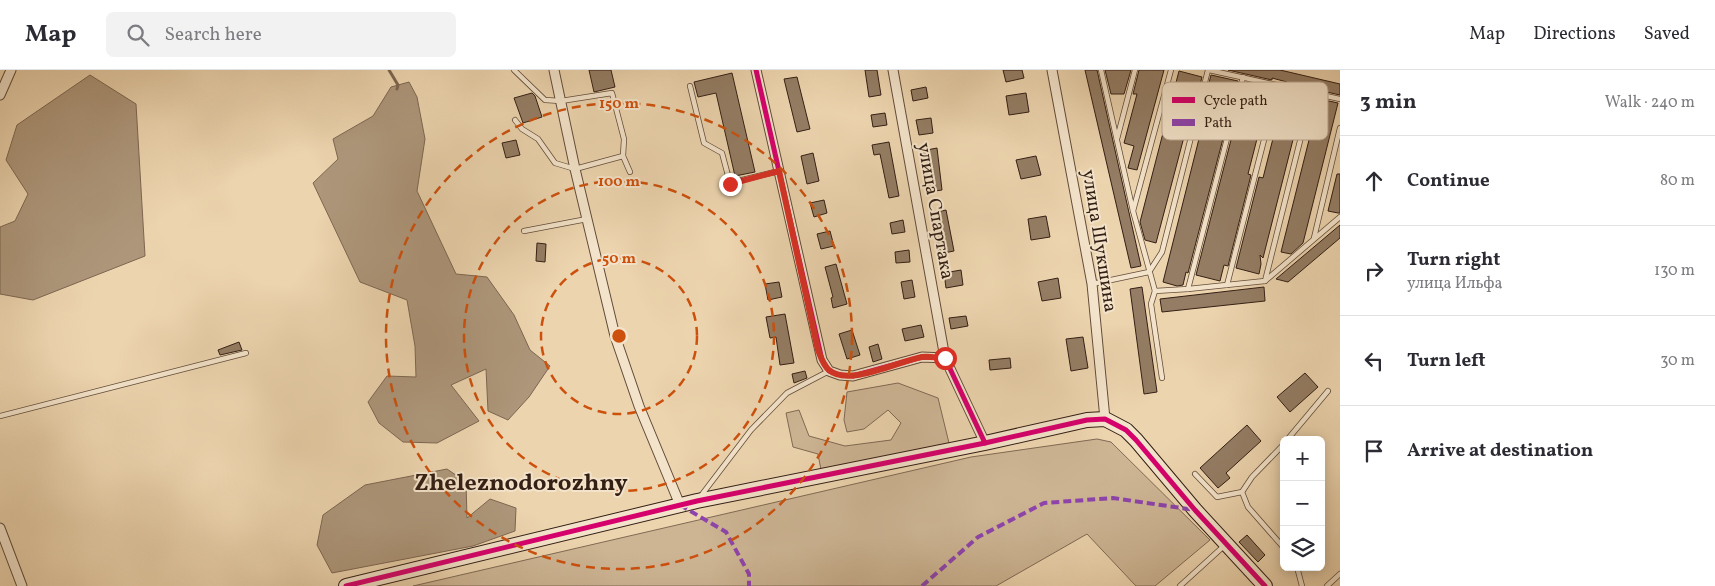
<!DOCTYPE html>
<html lang="en">
<head>
<meta charset="utf-8">
<style>
	body { margin:0; font-family:Vollkorn,serif; background:#f2f2f3; color:#2b2b33 }
	.controls { position:absolute; right:15px; bottom:15px; display:grid; overflow:hidden; border-radius:8px; box-shadow:0 2px 12px #0003 }
	.controls button { width:45px; height:45px; display:grid; place-items:center; padding:0; border:0; border-bottom:1px solid #e1e1e2; background:#fff; color:#2b2b33; font:25px sans-serif }
	.stop { position:absolute; width:15px; height:15px; margin:-11px; border:4px solid #d93025; border-radius:50%; background:#fff }
	.stop.end { background:#d93025; border-color:#fff; box-shadow:0 1px 5px #0008 }
	.list { margin:0; padding:0; list-style:none }
	h2 { display:flex; justify-content:space-between; align-items:center; height:65px; margin:0; padding:0 20px; font-size:21px }
	h2 small { font-size:16px; font-weight:400; color:#7c7c81 }
	.list li { display:grid; grid-template-columns:32px 1fr auto; gap:15px; align-items:center; box-sizing:border-box; height:90px; padding:0 20px; border-top:1px solid #e1e1e2 }
	.list b { display:block; font-size:19px; white-space:nowrap }
	.list p { margin:0; font-size:16px; white-space:nowrap; color:#7c7c81 }
	.list em { font-size:16px; font-style:normal; color:#7c7c81 }
	.icon { flex:none; width:28px; height:28px; fill:none; stroke:currentColor; stroke-width:2; stroke-linecap:round; stroke-linejoin:round }
	.map { position:relative; flex:none; width:1340px; height:516px; overflow:hidden }
	header { display:flex; align-items:center; gap:30px; box-sizing:border-box; height:70px; padding:0 25px; background:#fff; border-bottom:1px solid #e1e1e2 }
	header strong { font-size:24px }
	nav { display:flex; gap:28px; margin-inline-start:auto; font-size:18px }
	.search { width:350px; height:45px; background:#f2f2f3; display:flex; align-items:center; gap:12px; box-sizing:border-box; padding:0 18px; border-radius:8px; color:#7c7c81; font-size:19px }
	main { display:flex }
	aside { flex:1; background:#fff }
	.map>svg:first-child { display:block }
</style>
</head>
<body>
<header>
<strong>Map</strong>
<div class="search"><svg class="icon" aria-label="search" viewBox="0 0 24 24"><circle cx="10" cy="10" r="6"/><path d="M15 15l6 6"/></svg>Search here</div>
<nav><a>Map</a><a>Directions</a><a>Saved</a></nav>
</header>
<main>
<div class="map">
<svg width="1340" height="516" viewBox="0 0 1340 516">
	<rect width="100%" height="100%" fill="#ecd4ae"/>
	<filter id="stains"><feTurbulence type="fractalNoise" baseFrequency=".004" numOctaves="4"/><feColorMatrix values="0 0 0 0 .2 0 0 0 0 .09 0 0 0 0 .02 0 0 0 .5 -.17"/></filter>
	<radialGradient id="worn" r=".72"><stop offset=".6" stop-color="#630" stop-opacity="0"/><stop offset="1" stop-color="#630" stop-opacity=".3"/></radialGradient>
	<!-- green -->
	<g fill="#cdb594" stroke="#806a54">
		<polygon points="898,313 938,328 949,373 821,400 818,384 793,377 786,343 799,340 809,366 845,376 891,370 901,353 888,340 864,359 847,362 844,350 847,322"/>
		<polygon points="1097,369 1111,372 1210,470 1155,516 1136,516 1087,464 996,516 413,516 971,387"/>
	</g>
	<!-- water -->
	<g fill="#ad967a" stroke="#7d6651">
		<polygon points="90,5 136,34 145,186 33,230 0,224 0,157 15,151 28,124 6,90 17,55"/>
		<polygon points="409,12 417,27 425,69 417,121 456,204 487,207 514,245 530,280 550,296 529,327 508,350 488,341 486,299 451,315 479,351 437,373 403,372 379,353 368,332 387,306 416,307 415,276 407,230 360,212 313,113 338,89 333,69 373,46 391,17"/>
		<polygon points="447,399 466,412 467,448 490,429 516,438 515,461 473,476 332,503 317,475 323,445 365,415"/>
	</g>
	<g fill="none" stroke-linecap="round" stroke-linejoin="round">
		<!-- stream -->
		<polyline stroke="#7d6651" stroke-width="3" points="389,0 398,15 397,19"/>
	</g>
	<!-- building -->
	<g fill="#947d64" stroke="#341f14">
		<polygon points="589,0 611,0 615,17 594,22"/>
		<polygon points="865,0 877,0 881,25 869,27"/>
		<polygon points="1003,0 1022,0 1024,8 1006,12"/>
		<polygon points="1085,0 1097,0 1141,196 1131,198"/>
		<polygon points="1105,0 1131,0 1124,24 1111,24"/>
		<polygon points="1139,0 1164,0 1137,100 1128,98 1134,76 1124,73 1137,24 1133,24"/>
		<polygon points="1228,0 1280,0 1340,14 1340,25 1287,13 1287,12 1272,8 1272,10"/>
		<polygon points="1179,1 1202,7 1196,30 1194,29 1156,173 1145,170 1140,152"/>
		<polygon points="732,3 755,102 735,106 716,23 698,27 694,12"/>
		<polygon points="1211,5 1238,11 1188,203 1186,202 1183,215 1177,216 1163,212 1208,33 1204,32"/>
		<polygon points="797,7 810,59 797,62 784,9"/>
		<polygon points="1246,12 1270,18 1248,104 1251,105 1228,196 1224,195 1220,211 1196,205"/>
		<polygon points="926,17 928,28 913,31 911,20"/>
		<polygon points="1285,21 1307,26 1302,47 1299,46 1263,188 1260,185 1261,194 1259,204 1236,198 1259,107 1263,108"/>
		<polygon points="532,23 535,26 542,47 523,53 514,28"/>
		<polygon points="1026,23 1029,42 1009,45 1006,26"/>
		<polygon points="1315,28 1338,33 1303,173 1291,184 1281,182 1314,50 1310,49"/>
		<polygon points="885,43 887,55 873,57 871,45"/>
		<polygon points="931,48 933,63 919,65 916,50"/>
		<polygon points="516,70 520,85 506,88 502,73"/>
		<polygon points="889,72 899,126 889,128 880,84 874,85 872,75"/>
		<polygon points="937,78 942,120 928,122 922,81"/>
		<polygon points="813,83 819,111 807,114 801,86"/>
		<polygon points="1036,86 1041,105 1021,109 1016,90"/>
		<polygon points="1337,104 1340,104 1340,143 1338,143 1328,141"/>
		<polygon points="824,130 827,143 814,147 810,133"/>
		<polygon points="946,140 954,181 939,184 937,172 939,172 933,143"/>
		<polygon points="1046,146 1050,167 1031,170 1028,149"/>
		<polygon points="903,150 905,162 892,164 890,153"/>
		<polygon points="1340,155 1340,168 1288,212 1276,209"/>
		<polygon points="830,161 834,176 821,179 817,164"/>
		<polygon points="537,173 546,174 545,192 536,191"/>
		<polygon points="909,180 910,192 896,193 895,182"/>
		<polygon points="836,194 847,234 833,238 831,228 833,227 825,197"/>
		<polygon points="961,200 963,215 946,218 944,203"/>
		<polygon points="1058,208 1061,228 1042,231 1038,212"/>
		<polygon points="912,210 915,227 904,229 901,212"/>
		<polygon points="779,212 782,227 768,230 765,214"/>
		<polygon points="1142,217 1157,322 1144,324 1130,219"/>
		<polygon points="1264,217 1265,231 1162,242 1160,229"/>
		<polygon points="785,244 794,293 780,295 776,267 770,268 766,247"/>
		<polygon points="966,246 968,256 951,259 949,248"/>
		<polygon points="921,255 924,267 905,271 902,259"/>
		<polygon points="852,260 860,285 847,289 839,264"/>
		<polygon points="1083,267 1088,298 1071,301 1066,269"/>
		<polygon points="239,272 242,280 220,285 218,280"/>
		<polygon points="878,274 882,289 873,292 869,277"/>
		<polygon points="1010,288 1011,298 990,300 989,290"/>
		<polygon points="805,301 807,308 794,313 792,304"/>
		<polygon points="1305,303 1318,317 1290,342 1277,327"/>
		<polygon points="1247,355 1261,371 1226,403 1230,408 1218,418 1200,398"/>
		<polygon points="1247,465 1265,485 1258,492 1239,472"/>
	</g>
	<g fill="none" stroke-linecap="round" stroke-linejoin="round">
		<defs>
			<g id="lane">
				<polyline points="514,0 545,30 561,31 612,23 624,69 623,86 630,102"/>
				<polyline points="1101,0 1133,141 1155,221 1188,219 1265,211 1340,147"/>
				<polyline points="1209,0 1340,29"/>
				<polyline points="690,16 704,73 722,83 730,113 779,101"/>
				<polyline points="515,50 522,59 538,69 555,93 575,99 623,86"/>
				<polyline points="1117,69 1135,0"/>
				<polyline points="1133,141 1171,0"/>
				<polyline points="524,161 587,149"/>
				<polyline points="1314,168 1340,58"/>
				<polyline points="1265,211 1312,23"/>
				<polyline points="1092,214 1149,202 1162,182 1208,0"/>
				<polyline points="1227,215 1278,15"/>
				<polyline points="1188,219 1243,7"/>
				<polyline points="1155,221 1151,234 1162,308"/>
				<polyline points="0,346 246,283"/>
				<polyline points="1287,370 1328,321"/>
				<polyline points="1284,374 1252,407 1242,422 1248,437 1284,478"/>
				<polyline points="1195,404 1217,427 1242,422"/>
				<polyline points="700,427 751,360 787,323 829,301"/>
				<polyline points="1297,497 1302,516"/>
				<polyline points="1180,516 1225,475"/>
				<polyline points="1327,516 1340,504"/>
			</g>
			<g id="street">
				<polyline points="554,0 575,99 615,266 639,336 680,435"/>
				<polyline points="756,0 822,290 829,301 840,305 853,306 922,287 945,288 985,373"/>
				<polyline points="893,0 945,288"/>
				<polyline points="1052,0 1092,214 1105,349"/>
				<polyline points="0,25 11,0"/>
				<polyline points="0,458 22,516"/>
			</g>
			<polyline id="secondary" points="346,516 697,431 985,373 1087,350 1105,349 1126,360 1136,370 1195,440 1265,516"/>
		</defs>
		<!-- lane casing -->
		<use href="#lane" stroke="#624c3a" stroke-width="6"/>
		<!-- street casing -->
		<use href="#street" stroke="#624c3a" stroke-width="11"/>
		<!-- secondary casing -->
		<use href="#secondary" stroke="#341f14" stroke-width="16"/>
		<!-- lane -->
		<use href="#lane" stroke="#f3e3ca" stroke-width="4.5"/>
		<!-- street -->
		<use href="#street" stroke="#f3e3ca" stroke-width="9"/>
		<!-- secondary -->
		<use href="#secondary" stroke="#f3e3ca" stroke-width="14"/>
		<!-- quiet -->
		<g stroke="#8e44ad" stroke-width="4" stroke-dasharray="8 4" stroke-linecap="butt">
			<polyline points="680,435 726,462 749,504 749,516"/>
			<polyline points="922,516 978,467 1044,433 1113,428 1195,440"/>
		</g>
		<defs>
			<g id="cycleway">
				<polyline points="756,0 822,290 829,301 840,305 853,306 922,287 945,288 985,373"/>
				<polyline points="346,516 697,431 985,373 1087,350 1105,349 1126,360 1136,370 1195,440 1265,516"/>
			</g>
		</defs>
		<!-- cycleway casing -->
		<use href="#cycleway" stroke="#f3e3ca" stroke-width="8"/>
		<!-- cycleway -->
		<use href="#cycleway" stroke="#d6006c" stroke-width="5"/>
	</g>
	<g fill="none" stroke-linecap="round" stroke-linejoin="round">
		<!-- route -->
		<path stroke="#d93025" stroke-width="6" d="M730,114l49,-13 39,179c3,7 5,15 11,20 19,17 70,-9 93,-13 7,-1 16,1 23,1"/>
	</g>
	<!-- distance rings -->
	<g fill="none" stroke="#cd500d" stroke-width="2.5" stroke-dasharray="9 6">
		<circle cx="619" cy="266" r="78"/>
		<circle cx="619" cy="266" r="155"/>
		<circle cx="619" cy="266" r="233"/>
	</g>
	<g text-anchor="middle" dominant-baseline="central" stroke-width="4" stroke-linejoin="round" paint-order="stroke">
		<!-- street labels -->
		<g font-size="19" fill="#341f14" stroke="#f3e3ca">
			<text transform="translate(935 141) rotate(80)">улица Спартака</text>
			<text transform="translate(1099 171) rotate(81)">улица Шукшина</text>
		</g>
		<!-- district labels -->
		<g font-size="24" font-weight="bold" fill="#341f14" stroke="#f3e3ca">
			<text x="521" y="414">Zheleznodorozhny</text>
		</g>
	</g>
	<!-- legend -->
	<rect x="1162" y="12" width="166" height="58" rx="8" fill="#f3e3ca" stroke="#baa893" stroke-width="1"/>
	<rect x="1172" y="27" width="23" height="6" fill="#d6006c"/>
	<rect x="1172" y="49" width="23" height="7" fill="#8e44ad"/>
	<g font-size="14" fill="#341f14">
		<text x="1204" y="35">Cycle path</text>
		<text x="1204" y="57">Path</text>
	</g>
	<circle cx="619" cy="266" r="8" fill="#cd500d" stroke="#f3e3ca" stroke-width="2.5"/>
	<g font-size="15" text-anchor="middle" font-weight="bold" fill="#cd500d" stroke="#f3e3ca" stroke-width="4" stroke-linejoin="round" paint-order="stroke">
		<text x="619" y="38">150 m</text>
		<text x="619" y="116">100 m</text>
		<text x="619" y="193">50 m</text>
	</g>
	<rect width="100%" height="100%" filter="url(#stains)"/>
	<rect width="100%" height="100%" fill="url(#worn)"/>
</svg>
<div class="controls">
<button>+</button>
<button>−</button>
<button><svg class="icon" aria-label="layers" viewBox="0 0 24 24"><path d="M12 4l9 5-9 5-9-5zM3 14l9 5 9-5"/></svg></button>
</div>
<div class="stop" style="left:945px;top:288px"></div>
<div class="stop end" style="left:730px;top:114px"></div>
</div>
<aside>
<h2>3 min<small>Walk · 240 m</small></h2>
<ul class="list">
<li><svg class="icon" aria-label="ahead" viewBox="0 0 24 24"><path d="M12 20V5M6 11l6-6 6 6"/></svg><div><b>Continue</b></div><em>80 m</em></li>
<li><svg class="icon" aria-label="right" viewBox="0 0 24 24"><path d="M7 20v-9h11M14 6l5 5-5 5"/></svg><div><b>Turn right</b><p>улица Ильфа</p></div><em>130 m</em></li>
<li><svg class="icon" aria-label="left" viewBox="0 0 24 24"><path d="M17 20v-9H6M10 6l-5 5 5 5"/></svg><div><b>Turn left</b></div><em>30 m</em></li>
<li><svg class="icon" aria-label="arrive" viewBox="0 0 24 24"><path d="M6 21V4h12l-3 4 3 4H6"/></svg><div><b>Arrive at destination</b></div></li>
</ul>
</aside>
</main>
</body>
</html>
